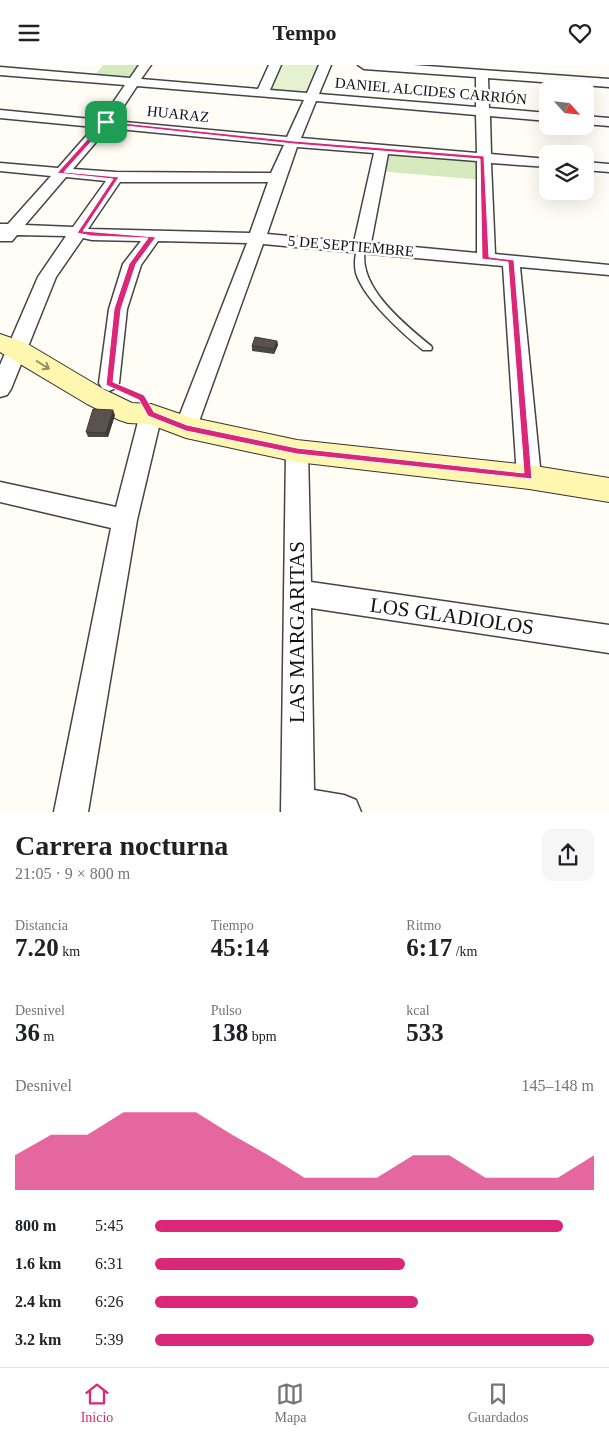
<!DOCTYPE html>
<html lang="es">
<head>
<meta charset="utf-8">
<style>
  body { margin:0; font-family:"Times New Roman",serif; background:#f6f6f6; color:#202124; height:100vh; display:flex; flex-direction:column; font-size:19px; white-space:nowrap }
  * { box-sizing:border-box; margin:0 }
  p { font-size:16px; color:#757577 }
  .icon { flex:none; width:28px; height:28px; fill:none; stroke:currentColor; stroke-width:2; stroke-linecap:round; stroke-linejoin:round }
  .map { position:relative; height:747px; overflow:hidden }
  .sheet { display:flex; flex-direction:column; background:#fff; flex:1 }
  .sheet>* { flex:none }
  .needle { width:32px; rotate:117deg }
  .controls { position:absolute; left:539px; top:15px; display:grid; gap:10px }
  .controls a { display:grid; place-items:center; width:55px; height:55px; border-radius:10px; background:#fff; box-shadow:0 5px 20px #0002; font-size:25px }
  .pin { position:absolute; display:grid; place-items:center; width:42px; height:42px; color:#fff; margin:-21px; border-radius:10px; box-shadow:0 2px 8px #0006 }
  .round { display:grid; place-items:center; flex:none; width:52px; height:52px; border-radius:10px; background:#f6f6f6 }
  .overview { display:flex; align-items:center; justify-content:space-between; height:85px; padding:0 15px }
  h1 { font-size:28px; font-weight:800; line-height:38px }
  .stats { display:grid; grid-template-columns:repeat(3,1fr); gap:8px; height:85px; padding:5px 15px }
  .stats div { display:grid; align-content:center }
  .stats b { font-size:25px; font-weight:800 }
  .stats small { font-size:14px; font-weight:400 }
  .stats p { font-size:14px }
  .chart { height:140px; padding:10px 15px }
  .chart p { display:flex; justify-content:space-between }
  .chart svg { width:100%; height:90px; margin-top:5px; fill:#db2777; opacity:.7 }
  ul { padding:0 15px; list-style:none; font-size:16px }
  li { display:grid; grid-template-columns:80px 60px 1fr; align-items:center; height:38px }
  li i { height:12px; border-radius:6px; background:#db2777 }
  header { display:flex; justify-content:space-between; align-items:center; height:65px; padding:0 15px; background:#fff; font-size:22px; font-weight:800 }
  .menu { display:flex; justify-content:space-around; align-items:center; height:70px; border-top:1px solid #e0e0e0; background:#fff; font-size:14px; color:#757577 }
  .menu a { display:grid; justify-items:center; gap:2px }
  .menu .current { color:#db2777 }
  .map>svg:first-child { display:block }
  .green { fill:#d5ebbd }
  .pitch { fill:#e6f2cf }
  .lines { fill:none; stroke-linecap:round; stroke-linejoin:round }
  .lane-casing { stroke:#444; stroke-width:3 }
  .street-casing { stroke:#444; stroke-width:3 }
  .secondary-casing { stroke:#333; stroke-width:2 }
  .lane { fill:#fff; fill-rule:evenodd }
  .street { fill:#fff; fill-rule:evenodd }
  .secondary { fill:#fff6b0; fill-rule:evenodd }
  .wall { fill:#4d4742 }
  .shaded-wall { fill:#3f3936 }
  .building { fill:#5a524d; stroke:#3f3936 }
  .oneway { stroke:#948f68 }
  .route { fill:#db2777; stroke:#fff; fill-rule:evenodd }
  .labels { text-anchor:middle; stroke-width:5; stroke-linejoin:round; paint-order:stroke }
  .far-street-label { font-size:15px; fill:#111; stroke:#fff }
  .near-street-label { font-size:21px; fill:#111; stroke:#fff }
</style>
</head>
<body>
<header><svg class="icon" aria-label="menu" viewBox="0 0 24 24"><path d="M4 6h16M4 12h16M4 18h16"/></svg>Tempo<svg class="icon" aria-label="heart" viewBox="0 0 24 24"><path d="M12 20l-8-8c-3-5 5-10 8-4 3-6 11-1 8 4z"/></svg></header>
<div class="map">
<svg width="609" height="747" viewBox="0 0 609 747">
  <rect width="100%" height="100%" fill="#fffdf5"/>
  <!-- green -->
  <path class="green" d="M103 0H144L135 12 95 10Z
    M382 84 482 92 483 115 377 106Z"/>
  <!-- pitch -->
  <path class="pitch" d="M278 0H319L309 30 266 27Z"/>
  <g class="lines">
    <defs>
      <path id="lane" d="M362 178 366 181C354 219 404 259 431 281L432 283 431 285H423C403 269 364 234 356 208 354 199 355 190 358 181Z"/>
      <path id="street" d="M139 0H151L141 14 258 24 269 0H281L270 25 307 28 319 0H331L319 29 476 42V12L364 4 358 0H413L609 14V22L488 13 489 43 548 48V56L490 51 491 89 548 94V102L491 98 495 189 609 200V210L520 202 541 412 537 419 529 422 521 419 517 412 503 201 263 179 197 362 194 368 186 371 178 368 175 362 247 178 158 176 141 200 127 244 119 318 116 323 109 326 102 323 99 318 109 244 123 199 141 176 92 175 83 173 56 212 11 324 7 330 0 332V300L38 212 66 171 17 170 12 176H0V159H8L51 111 0 106V98L58 103 94 62 0 53V45L101 55 125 20 0 10V2L130 13ZM137 21 304 35 287 72 114 56ZM316 36 476 50 477 88 301 73ZM108 63 284 80 271 108 116 107 73 104ZM297 82 374 88 354 177 267 169ZM388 89 477 96V188L371 178ZM66 112 106 116 73 162 25 160ZM120 117H268L250 168 88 164Z
        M585 51 609 53V61L585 59Z
        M585 97 609 99V107L585 105Z
        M151 341 159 343 162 349 137 455 88 747H54L111 463 0 437V417L116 442 140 349 143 343Z
        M297 377 305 380 308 386 311 517 609 560V588L311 543 314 725 344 730 356 735 361 747H281L286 386 289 380Z"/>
      <path id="secondary" d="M0 269 26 278 105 325 132 338 151 339 189 352 297 375 529 400 609 413V437L529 424 297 397 186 373 149 359 128 358 119 355 87 339 0 287Z"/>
    </defs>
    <!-- lane casing -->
    <use href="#lane" class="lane-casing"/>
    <!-- street casing -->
    <use href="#street" class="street-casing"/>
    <!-- secondary casing -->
    <use href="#secondary" class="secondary-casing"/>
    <!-- lane -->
    <use href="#lane" class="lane"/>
    <!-- street -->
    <use href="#street" class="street"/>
    <!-- secondary -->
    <use href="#secondary" class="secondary"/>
  </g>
  <!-- wall -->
  <path class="wall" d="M277 276 278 280 274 289 252 286V281Z
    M115 350 108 372H88L86 367Z"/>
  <!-- shaded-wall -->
  <path class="shaded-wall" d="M277 276 278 280 274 289V284Z
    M113 345 115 350 108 372 106 368Z"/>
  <!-- building -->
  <path class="building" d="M255 272 277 276 274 284 252 281Z
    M93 344 113 345 106 368 86 367Z"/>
  <!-- one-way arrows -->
  <defs><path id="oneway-shaft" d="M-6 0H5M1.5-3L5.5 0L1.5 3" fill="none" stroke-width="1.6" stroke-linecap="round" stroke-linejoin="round" transform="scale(1.25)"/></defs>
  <use class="oneway" href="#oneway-shaft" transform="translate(43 300) rotate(32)"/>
  <!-- route -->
  <path class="route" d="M104 56 294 76 484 91 489 192 514 195 532 414 297 389 186 366 148 351 139 335 106 320 114 244 129 199 148 173 92 171 77 168 113 114 57 108ZM107 59 294 79 480 94 482 194 508 197 524 408 297 383 187 360 154 347 144 330 113 317 121 244 136 199 156 172 83 166 119 112 64 107Z"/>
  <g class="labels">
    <!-- far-street labels -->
    <g class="far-street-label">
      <text transform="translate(431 26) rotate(5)" y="5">DANIEL ALCIDES CARRIÓN</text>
      <text transform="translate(178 49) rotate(6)" y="5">HUARAZ</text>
      <text transform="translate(351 181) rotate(5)" y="5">5 DE SEPTIEMBRE</text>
    </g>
    <!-- near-street labels -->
    <g class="near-street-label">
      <text transform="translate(452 551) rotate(8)" y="7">LOS GLADIOLOS</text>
      <text transform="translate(297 567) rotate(-90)" y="7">LAS MARGARITAS</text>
    </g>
  </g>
</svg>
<div class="controls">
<a><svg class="needle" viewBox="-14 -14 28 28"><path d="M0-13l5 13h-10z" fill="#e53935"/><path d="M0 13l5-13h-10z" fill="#757577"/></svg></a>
<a><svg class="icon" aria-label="layers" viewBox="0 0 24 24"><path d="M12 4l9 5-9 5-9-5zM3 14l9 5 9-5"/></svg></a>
</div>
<div class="pin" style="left:106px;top:57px;background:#1e9e55"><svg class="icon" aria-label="arrive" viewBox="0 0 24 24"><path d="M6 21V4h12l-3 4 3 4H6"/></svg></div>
</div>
<section class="sheet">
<div class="overview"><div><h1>Carrera nocturna</h1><p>21:05 · 9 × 800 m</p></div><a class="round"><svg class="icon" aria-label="share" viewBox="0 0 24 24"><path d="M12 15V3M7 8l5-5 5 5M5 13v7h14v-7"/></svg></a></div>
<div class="stats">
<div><p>Distancia</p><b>7.20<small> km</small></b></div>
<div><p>Tiempo</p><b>45:14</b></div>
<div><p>Ritmo</p><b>6:17<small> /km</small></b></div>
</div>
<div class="stats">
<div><p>Desnivel</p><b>36<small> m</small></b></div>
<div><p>Pulso</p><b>138<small> bpm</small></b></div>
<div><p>kcal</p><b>533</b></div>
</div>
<div class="chart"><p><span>Desnivel</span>145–148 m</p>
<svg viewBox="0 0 160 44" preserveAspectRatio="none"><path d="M0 44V27L10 17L20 17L30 6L40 6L50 6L60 17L70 27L80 38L90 38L100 38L110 27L120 27L130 38L140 38L150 38L160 27V44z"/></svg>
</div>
<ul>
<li><b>800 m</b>5:45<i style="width:93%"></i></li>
<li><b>1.6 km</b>6:31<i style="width:57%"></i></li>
<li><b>2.4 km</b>6:26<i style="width:60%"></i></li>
<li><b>3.2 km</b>5:39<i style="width:100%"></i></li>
</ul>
</section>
<nav class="menu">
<a class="current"><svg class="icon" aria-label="home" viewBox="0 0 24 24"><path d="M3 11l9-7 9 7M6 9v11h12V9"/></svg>Inicio</a>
<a><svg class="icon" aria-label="map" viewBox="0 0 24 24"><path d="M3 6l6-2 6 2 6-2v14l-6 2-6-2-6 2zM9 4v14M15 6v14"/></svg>Mapa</a>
<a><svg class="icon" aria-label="saved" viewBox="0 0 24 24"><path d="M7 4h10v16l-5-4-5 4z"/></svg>Guardados</a>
</nav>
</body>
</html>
